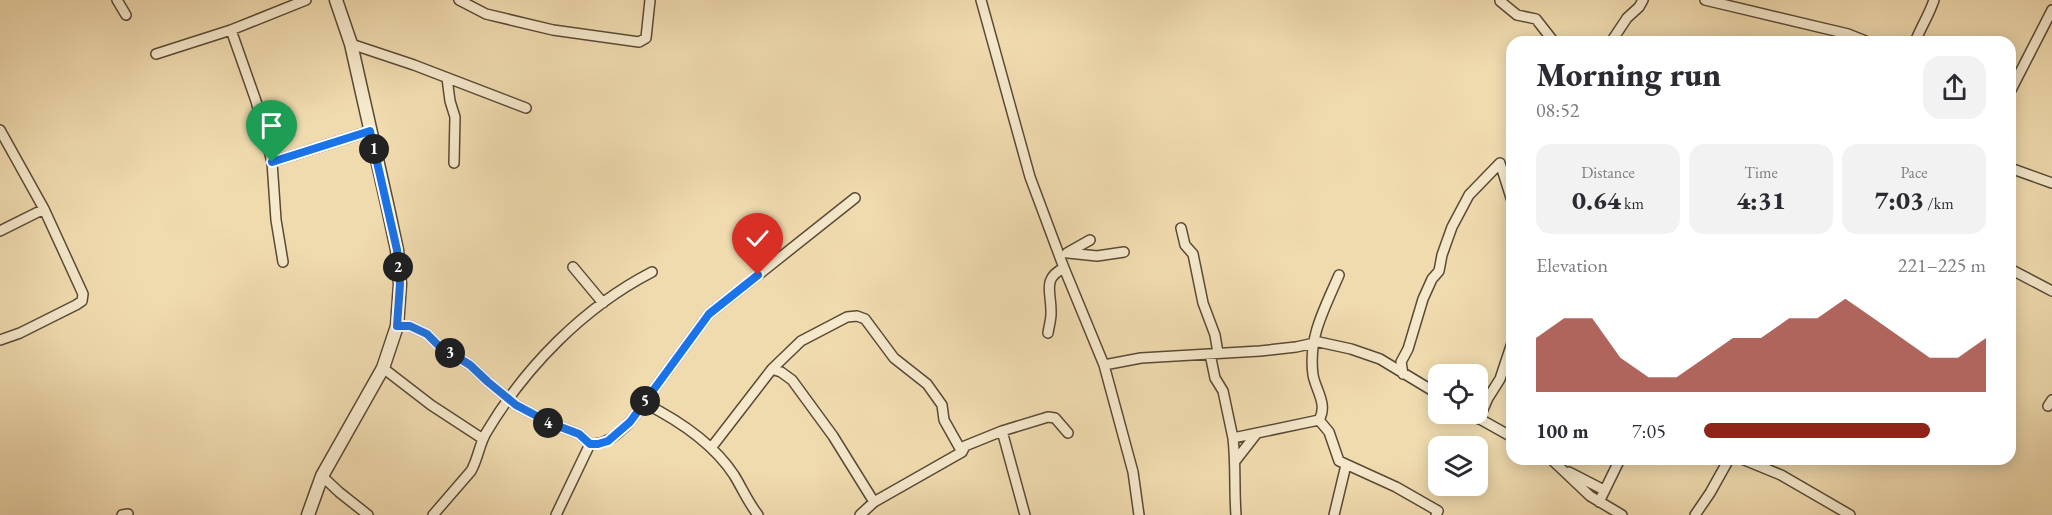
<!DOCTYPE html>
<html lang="en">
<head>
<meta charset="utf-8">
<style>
  body { margin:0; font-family:"EB Garamond",serif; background:#f2f2f3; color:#2b2b33; height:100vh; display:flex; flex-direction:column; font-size:22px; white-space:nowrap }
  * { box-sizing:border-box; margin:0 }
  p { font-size:20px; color:#7c7c81 }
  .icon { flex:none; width:33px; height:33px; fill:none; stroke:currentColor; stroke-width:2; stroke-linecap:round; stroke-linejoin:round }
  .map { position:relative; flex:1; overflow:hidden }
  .panel { position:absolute; left:1506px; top:36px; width:510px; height:429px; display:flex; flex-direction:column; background:#fff; border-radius:18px; box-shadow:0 3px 15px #0003 }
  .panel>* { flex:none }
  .controls { position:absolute; left:1428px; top:364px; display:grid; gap:12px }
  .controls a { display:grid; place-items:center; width:60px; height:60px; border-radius:12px; background:#fff; box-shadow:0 3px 15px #0003; font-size:30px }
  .pin { position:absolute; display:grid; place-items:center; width:51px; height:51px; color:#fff; margin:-62px -26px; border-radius:50% 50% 50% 0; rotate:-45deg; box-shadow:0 0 6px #0007 }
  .pin .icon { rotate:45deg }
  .km { position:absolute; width:30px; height:30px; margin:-15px; border-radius:50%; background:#222; color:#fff; font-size:16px; line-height:30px; text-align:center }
  .round { display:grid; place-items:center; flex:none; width:63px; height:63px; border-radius:18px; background:#f2f2f3 }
  .head { display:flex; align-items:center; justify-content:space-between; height:102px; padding:0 30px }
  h1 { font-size:33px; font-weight:800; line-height:45px }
  .figures { display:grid; grid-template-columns:repeat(3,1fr); gap:9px; height:102px; padding:6px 30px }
  .figures div { display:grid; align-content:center; border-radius:15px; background:#f2f2f3; text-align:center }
  .figures b { font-size:26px; font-weight:800 }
  .figures small { font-size:16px; font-weight:400 }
  .figures p { font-size:16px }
  .chart { height:168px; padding:12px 30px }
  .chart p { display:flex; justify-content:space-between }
  .chart svg { width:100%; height:108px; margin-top:6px; fill:#8f2418; opacity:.7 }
  ul { padding:0 30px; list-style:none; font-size:20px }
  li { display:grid; grid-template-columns:96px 72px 1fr; align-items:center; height:45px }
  li i { height:15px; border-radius:8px; background:#8f2418 }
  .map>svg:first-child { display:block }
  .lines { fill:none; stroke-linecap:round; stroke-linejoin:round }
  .minor-casing { stroke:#594a36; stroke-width:12 }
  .tertiary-casing { stroke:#594a36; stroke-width:15 }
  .minor { stroke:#f5e8cb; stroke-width:9 }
  .tertiary { stroke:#f5e8cb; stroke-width:12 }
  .route-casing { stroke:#fff; stroke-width:12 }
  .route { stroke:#1a73e8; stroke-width:8 }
</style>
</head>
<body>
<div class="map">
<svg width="2052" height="515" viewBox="0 0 2052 515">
  <rect width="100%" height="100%" fill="#f0dbaf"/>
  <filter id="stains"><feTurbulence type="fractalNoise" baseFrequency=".00333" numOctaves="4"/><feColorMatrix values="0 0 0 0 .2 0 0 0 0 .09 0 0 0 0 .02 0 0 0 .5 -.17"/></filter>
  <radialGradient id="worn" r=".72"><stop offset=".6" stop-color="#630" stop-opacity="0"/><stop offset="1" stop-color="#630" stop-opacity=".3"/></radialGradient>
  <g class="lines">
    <defs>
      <path id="minor" d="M117 0 126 15
        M459 0 486 14 553 30 639 42 646 38 650 0
        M981 0 1030 177 1064 268 1104 365 1133 472 1139 515
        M1705 0 1848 34 1868 42
        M1500 1 1517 15 1536 19 1554 42
        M1611 42 1627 18 1639 7 1643 0
        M1915 42C1921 27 1929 15 1934 0
        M351 44 414 65 526 108
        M156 54 231 30
        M447 78 450 101 455 117 454 163
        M2010 92 2052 10
        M0 130 44 209 83 294 82 301 76 305 20 333 0 340
        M272 162 370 131
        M2010 168 2052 183
        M1181 228 1185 245 1193 254 1203 303 1215 335 1218 353
        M0 231 44 209
        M1067 253 1090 240
        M1068 253 1097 256 1124 252
        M283 262 276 220 272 162 256 101 231 30 306 0
        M573 267 603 303
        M2010 269 2052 291
        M397 326H410L427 334 439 346 470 365 488 382 516 405 550 423 579 434 590 444C608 445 618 433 630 422L709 314 855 198
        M1048 333C1049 326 1051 320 1051 314 1052 293 1041 279 1064 268
        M1210 354 1215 378 1223 391 1233 438 1319 420C1328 404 1316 391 1313 375 1308 337 1324 310 1339 275
        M1104 365 1141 358 1260 351 1296 347 1319 342 1351 349 1380 359 1438 394
        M383 368 431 405 483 439
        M772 369 781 372 792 380 833 436 874 502
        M1403 374 1401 362 1408 349 1423 299 1432 279 1439 271 1442 255 1452 227 1469 195 1500 163 1512 201
        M644 403C678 420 713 443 734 475 742 488 748 502 758 515
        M2048 406 2052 400
        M1471 414 1512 437
        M1479 419 1488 398 1500 379 1512 343
        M1319 420 1329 432 1339 461 1396 487 1438 511 1436 515
        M1002 431 1025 515
        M1233 438C1236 464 1234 489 1236 515
        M711 448 772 369 801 341 847 317 857 316 865 319 894 358 927 384 942 405 944 420 962 452
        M1551 459 1590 496 1622 515
        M1742 459 1781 475 1850 515
        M1236 460 1257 433
        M1569 472 1604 490
        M322 476 339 492 368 515
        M1599 502 1620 459
        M122 515 128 514
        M433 515 471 471C478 459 479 445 486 433 525 367 584 307 652 272
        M556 515 590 444
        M860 515 874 502 962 452 965 446 1002 431 1048 417 1055 418 1068 433
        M1334 515 1346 465
        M1695 515 1710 493 1729 459"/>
      <path id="tertiary" d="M308 515 322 476 383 368 397 326 400 284 397 250 388 208 351 44 336 0"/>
    </defs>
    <!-- minor casing -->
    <use href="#minor" class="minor-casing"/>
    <!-- tertiary casing -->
    <use href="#tertiary" class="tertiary-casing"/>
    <!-- minor -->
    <use href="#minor" class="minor"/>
    <!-- tertiary -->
    <use href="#tertiary" class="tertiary"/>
  </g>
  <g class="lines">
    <defs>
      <path id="route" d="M272 162 370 131 397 250 400 284 397 326H410L427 334 439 346 470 365 488 382 516 405 550 423 579 434 590 444H598L608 441 630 422 709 314 758 275"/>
    </defs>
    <!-- route casing -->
    <use href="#route" class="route-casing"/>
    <!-- route -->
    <use href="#route" class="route"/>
  </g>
  <rect width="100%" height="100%" filter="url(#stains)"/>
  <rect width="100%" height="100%" fill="url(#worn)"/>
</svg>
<div class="controls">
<a><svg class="icon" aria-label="locate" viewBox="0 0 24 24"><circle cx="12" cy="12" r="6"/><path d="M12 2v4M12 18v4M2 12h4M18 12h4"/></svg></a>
<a><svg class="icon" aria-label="layers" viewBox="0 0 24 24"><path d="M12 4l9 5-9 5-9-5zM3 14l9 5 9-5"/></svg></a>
</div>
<div class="pin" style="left:272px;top:162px;background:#1e9e55"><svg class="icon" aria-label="arrive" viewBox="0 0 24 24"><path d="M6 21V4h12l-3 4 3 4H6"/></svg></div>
<div class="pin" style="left:758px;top:275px;background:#d93025"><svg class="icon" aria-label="check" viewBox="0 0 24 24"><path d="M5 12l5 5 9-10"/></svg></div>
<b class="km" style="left:374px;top:149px">1</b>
<b class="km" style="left:398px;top:267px">2</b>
<b class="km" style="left:450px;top:353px">3</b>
<b class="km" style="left:548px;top:423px">4</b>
<b class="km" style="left:645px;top:401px">5</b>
<section class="panel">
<div class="head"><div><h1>Morning run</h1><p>08:52</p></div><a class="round"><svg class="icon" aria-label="share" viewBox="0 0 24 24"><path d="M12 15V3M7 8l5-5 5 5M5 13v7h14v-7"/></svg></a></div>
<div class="figures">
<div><p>Distance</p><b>0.64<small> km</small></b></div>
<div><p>Time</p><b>4:31</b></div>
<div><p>Pace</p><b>7:03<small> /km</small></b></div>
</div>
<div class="chart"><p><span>Elevation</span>221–225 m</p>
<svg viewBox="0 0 160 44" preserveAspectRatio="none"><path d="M0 44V22L10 14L20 14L30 30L40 38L50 38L60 30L70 22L80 22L90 14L100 14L110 6L120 14L130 22L140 30L150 30L160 22V44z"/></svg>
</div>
<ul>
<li><b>100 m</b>7:05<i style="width:80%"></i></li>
</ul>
</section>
</div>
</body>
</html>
